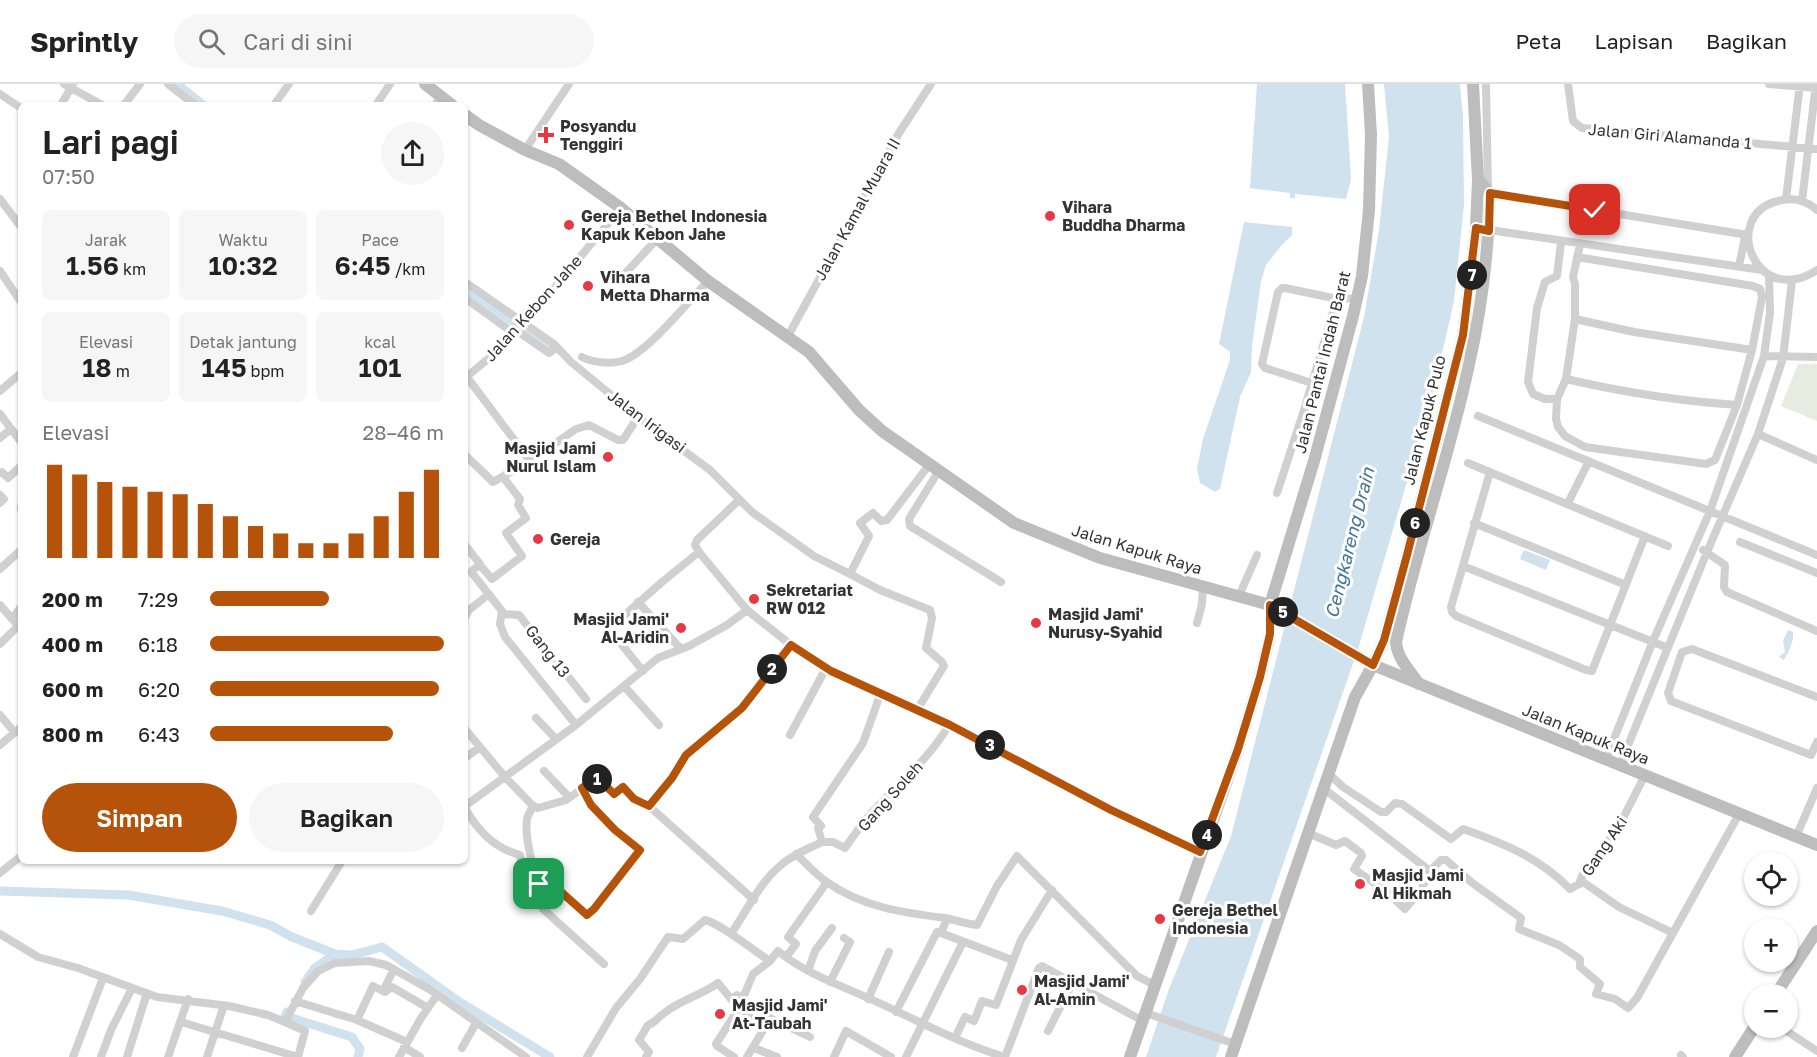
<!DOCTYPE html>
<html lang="id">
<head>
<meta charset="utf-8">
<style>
  body { margin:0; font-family:"Golos Text",sans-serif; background:#f6f6f6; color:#222; height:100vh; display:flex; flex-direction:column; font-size:22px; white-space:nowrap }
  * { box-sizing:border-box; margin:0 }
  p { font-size:20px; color:#767676 }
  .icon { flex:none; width:33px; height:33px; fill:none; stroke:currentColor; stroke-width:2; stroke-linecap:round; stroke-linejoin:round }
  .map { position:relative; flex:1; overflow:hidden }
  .sheet { position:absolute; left:18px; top:18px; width:450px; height:762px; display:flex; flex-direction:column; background:#fff; border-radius:9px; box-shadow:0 2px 4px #0004 }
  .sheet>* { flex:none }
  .fabs { position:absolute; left:1744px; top:768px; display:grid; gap:12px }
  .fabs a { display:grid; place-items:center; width:54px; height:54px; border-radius:50%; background:#fff; box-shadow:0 2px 4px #0004; font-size:30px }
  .pin { position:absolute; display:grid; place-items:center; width:51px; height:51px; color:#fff; margin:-26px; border-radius:12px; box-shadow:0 3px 9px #0006 }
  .km { position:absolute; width:30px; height:30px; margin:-15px; border-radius:50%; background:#222; color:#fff; font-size:16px; line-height:30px; text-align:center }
  .round { display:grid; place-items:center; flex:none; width:63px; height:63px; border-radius:32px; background:#f6f6f6 }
  .head { display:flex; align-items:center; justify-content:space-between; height:102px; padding:0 24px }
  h1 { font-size:33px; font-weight:600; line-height:45px }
  .figures { display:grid; grid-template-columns:repeat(3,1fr); gap:9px; height:102px; padding:6px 24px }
  .figures div { display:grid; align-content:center; border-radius:9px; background:#f6f6f6; text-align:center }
  .figures b { font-size:26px; font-weight:600 }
  .figures small { font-size:16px; font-weight:400 }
  .figures p { font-size:16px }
  .chart { height:168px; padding:12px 24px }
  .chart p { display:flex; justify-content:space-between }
  .chart svg { width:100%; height:108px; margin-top:6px; stroke:#b45309; stroke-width:6 }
  .cta { display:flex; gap:12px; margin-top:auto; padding:12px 24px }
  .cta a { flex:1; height:69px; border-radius:36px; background:#b45309; color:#fff; font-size:24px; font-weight:600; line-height:69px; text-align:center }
  .cta a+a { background:#f6f6f6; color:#222 }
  ul { padding:0 24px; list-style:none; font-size:20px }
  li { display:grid; grid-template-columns:96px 72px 1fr; align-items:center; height:45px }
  li i { height:15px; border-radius:8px; background:#b45309 }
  header { display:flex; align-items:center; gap:36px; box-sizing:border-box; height:84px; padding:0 30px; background:#fff; border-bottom:2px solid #e0e0e0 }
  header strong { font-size:28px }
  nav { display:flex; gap:33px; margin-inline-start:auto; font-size:21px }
  .search { width:420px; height:54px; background:#f6f6f6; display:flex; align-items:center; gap:15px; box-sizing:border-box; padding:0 21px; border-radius:33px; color:#767676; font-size:22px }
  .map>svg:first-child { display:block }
  .green { fill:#e6ecdf }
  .water { fill:#cfe2ee }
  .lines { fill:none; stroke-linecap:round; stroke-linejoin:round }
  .canal { stroke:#cfe2ee; stroke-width:9 }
  .street { stroke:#d0d0d0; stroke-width:8 }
  .secondary { stroke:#bdbdbd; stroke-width:12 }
  .route-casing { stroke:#fff; stroke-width:12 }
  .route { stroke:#b45309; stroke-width:8 }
  .poi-dot { fill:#e63946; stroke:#fff; stroke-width:2 }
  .labels { text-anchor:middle; stroke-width:6; stroke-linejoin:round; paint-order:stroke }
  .poi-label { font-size:16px; font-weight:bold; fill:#333; stroke:#fff; text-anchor:start }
  .street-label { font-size:16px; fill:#333; stroke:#fff }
  .water-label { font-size:18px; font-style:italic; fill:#3f7597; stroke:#fff }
</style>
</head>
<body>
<header>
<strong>Sprintly</strong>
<div class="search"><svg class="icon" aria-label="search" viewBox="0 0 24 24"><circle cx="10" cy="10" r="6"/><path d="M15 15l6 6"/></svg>Cari di sini</div>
<nav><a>Peta</a><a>Lapisan</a><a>Bagikan</a></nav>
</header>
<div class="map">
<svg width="1817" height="973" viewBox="0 0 1817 973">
  <rect width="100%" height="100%" fill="#fff"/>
  <!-- green -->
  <path class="green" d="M1798 280H1817V337L1781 322Z"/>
  <!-- water -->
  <path class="water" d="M1257 0H1345L1351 95 1346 115 1295 110V114H1290V109L1250 104Z
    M1384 0H1460L1463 33 1464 121 1454 217 1433 309 1358 565 1216 973H1146L1169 905 1231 752 1364 233 1379 146 1389 53Z
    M1244 138 1292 143V151L1281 162 1266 181 1261 197 1252 262 1251 288 1240 313 1220 405 1215 408 1200 399 1197 385 1203 355 1230 276V268L1219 260Z
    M1524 466 1550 476 1546 486 1520 475Z
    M1788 546 1793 548C1794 558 1789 567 1784 576L1779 573 1785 568 1783 557Z"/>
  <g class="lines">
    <!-- canal -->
    <path class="canal" d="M177 0 203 21
      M465 204 551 264
      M0 807 128 811 222 827 270 841 292 853 335 870 352 871 382 863 458 917 550 973
      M305 898 314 885 335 870
      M287 928 285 932 352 953 360 965 358 973"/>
    <!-- street -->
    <path class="street" d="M64 0 102 21
      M168 0 195 21
      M1486 0 1488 106
      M1568 0 1573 37 1582 44 1817 65
      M1769 0 1817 4
      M0 10 21 24
      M61 21 73 0
      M124 21 140 0
      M274 21 289 0
      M376 21 390 0
      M435 21 441 13
      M525 66 569 0
      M1490 109 1748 151
      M0 115 21 143
      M1786 115 1800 0
      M1802 117 1816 0
      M1817 126C1806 116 1792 113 1778 117 1720 131 1755 226 1817 186
      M1476 144 1762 186
      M1577 173 1753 202 1760 205 1762 213 1752 266 1737 321 1715 376 1706 380 1585 363 1565 352 1558 343 1556 335 1557 315 1566 295 1575 235V200L1573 193 1580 161
      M1739 182 1745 153
      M0 187 21 218
      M621 194 658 154
      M465 198 554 260 571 278 638 333 710 386 752 428 814 472 850 490 869 452 860 439 873 429 881 437 887 436 929 381
      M465 214 512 248
      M1575 235 1634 248 1752 266
      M514 245 549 269 553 266 554 260
      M788 252 899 49 931 0
      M1764 272 1817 273
      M582 273C594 279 615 281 627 275 651 264 689 217 708 197
      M467 293 530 377
      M465 294 494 270 520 237 551 208 621 124
      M1566 295C1622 308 1679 317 1737 321
      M1312 299 1265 284 1262 280 1278 208 1282 204H1285L1338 215
      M0 307 21 289
      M1557 315H1545L1533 310 1528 298 1537 224 1545 198 1557 192 1561 158
      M0 330 21 358
      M1478 332 1817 471
      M1758 350 1817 376
      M0 354 11 345
      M465 371 493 398 530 377 576 345 589 341 618 356H623L638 333
      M1468 379 1668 462
      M938 388 909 435 910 442 1001 498
      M1490 388 1451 523 1452 528 1456 532 1586 586 1592 587 1594 582 1645 452
      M0 389 2 388 8 394 21 382
      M1277 409 1305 323 1336 218 1341 214 1357 215
      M0 411 4 415 0 419
      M739 416 697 456 695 461 699 468 747 526 791 561 831 587 949 641 1111 726 1200 768
      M1568 419 1589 377
      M21 422V425
      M1474 439 1626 501
      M1740 458 1817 489
      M465 461 480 480 472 487V489L502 527 500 540 505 553 576 641
      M1703 466 1725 481 1724 503 1727 508 1817 547
      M480 481 492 495 522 472 506 449 526 434 518 421 520 415 503 393
      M1463 482 1668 564
      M0 485 21 466
      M850 490 880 506 930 526 932 534 926 564 942 578 944 582 917 626
      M1239 512 1257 471
      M638 518 681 565
      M0 521 21 545
      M503 530 519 531 586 615
      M465 533 469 526 489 510
      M12 535 21 523
      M1197 539 1202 520 1203 502
      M0 560 18 542
      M643 587 609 545 662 498 699 468
      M624 602 659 641
      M1817 613 1692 565 1682 568 1668 609 1671 617 1811 671 1817 658
      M0 631 15 649
      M536 634 556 655
      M465 645 505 693 533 722 538 724 566 716 598 694 614 710 623 703 634 715 649 722 754 816
      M790 651 826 584
      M0 661 21 643
      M465 674 480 663
      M1606 675 1653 557 1710 427 1764 272 1770 229 1769 192
      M1620 681 1707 468 1758 350 1783 274 1792 197
      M544 687 569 713
      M1328 689 1343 703 1381 728H1386L1395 719 1402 720 1451 755 1463 745C1503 759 1540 774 1570 805L1579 800
      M1323 704 1430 787 1441 776H1446L1471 798 1521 834 1519 845 1559 861 1580 875V883L1600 900 1596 910 1615 915 1628 924 1637 914 1739 730
      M465 722 576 641 658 574 689 562 727 541 747 526
      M534 722C531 726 528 730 527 735 524 755 535 792 543 810L548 811 560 807 587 831 604 814 640 766 615 746 591 721 582 704
      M649 722 686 671 742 624 791 561
      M465 724C478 747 494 764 520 771L525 796 543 825 604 880
      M1308 749 1336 761 1345 757 1361 769 1362 772 1354 785 1387 808 1405 825 1421 806 1430 787
      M1796 753 1817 704
      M822 758H833L845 764C852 754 859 744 867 734 894 703 928 677 949 641
      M796 770C806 779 816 791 827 798 861 823 905 829 945 834 956 836 966 840 977 841L997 802 1017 772 1137 892 1156 902
      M0 789 21 772
      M1579 800 1582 792 1617 746 1645 691
      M1579 800 1583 798 1619 823 1673 849
      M311 827 342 777
      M947 835 941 849 1012 876
      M0 850 38 873 78 884 157 913 229 922 268 931 285 938 303 904 318 887 335 879 369 877 386 881 429 905 526 973
      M731 850C746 828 760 798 781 781 793 770 808 765 822 758L818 744 821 742 813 733 863 659 880 611
      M786 873 796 860 788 853 827 798
      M808 887 815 867 832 844
      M830 898 850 858 844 854
      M383 907 394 885
      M868 915 889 868
      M742 916 770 934 810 953
      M295 917 357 936 407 958
      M739 924 764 940 765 943 747 973
      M896 928 937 848 941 849
      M1146 929 1235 960
      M357 936 373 902 385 908 392 903 428 924
      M181 938 298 973
      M285 938 305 947 298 973
      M1782 944 1817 967
      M1048 947 1073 898
      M955 954 965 933 974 937 982 917 996 921 1021 856 1052 806
      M404 963 420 973
      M462 964 476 939
      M754 964 777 973
      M1681 971 1683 973
      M73 973 103 894
      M101 973 111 946 132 904
      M127 973 147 909
      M168 973 188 915
      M207 973 224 921
      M399 973 421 934 437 911
      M587 973 616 924 640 895 668 853 683 855 705 836C720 839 754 867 770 877L778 867C807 891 843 902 877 918 919 937 961 960 1005 973
      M646 973 649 968 639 956 648 941C655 939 657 934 663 930 680 916 700 912 718 899L731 915 737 911 743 914 753 890 770 877
      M734 973 717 962 716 960 739 924 743 914
      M834 973 846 947 891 973
      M906 973 963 858
      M1005 973 1039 884 1042 882 1143 937"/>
    <!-- secondary -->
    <path class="secondary" d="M425 0 452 21
      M465 31 479 41 525 66 559 80 621 124 708 197 809 268 859 326 882 347 1014 439 1100 474 1270 521 1373 581 1817 761
      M1419 600C1410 587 1397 574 1396 558 1416 466 1448 377 1468 285 1481 229 1488 172 1490 114V109L1478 96
      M1776 910 1817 847
      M1130 973 1238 665 1260 593 1270 550V521L1314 377 1353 232 1362 192 1369 126 1371 51 1368 0
      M1231 973 1355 613 1373 581 1384 556 1407 471 1463 251 1476 144 1478 96 1473 0
      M1735 973 1755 942"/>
  </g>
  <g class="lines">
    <defs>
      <path id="route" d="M539 800 545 811 560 807 587 831 594 825 640 766 615 746 591 721 582 704 598 694 614 710 623 703 634 715 649 722 672 694 686 671 742 624 791 561 831 587 950 641 1111 726 1200 768 1238 665 1260 593 1270 550V521L1373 581 1384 556 1407 471 1463 251 1476 144 1489 147 1490 109 1595 126"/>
    </defs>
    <!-- route casing -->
    <use href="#route" class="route-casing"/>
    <!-- route -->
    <use href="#route" class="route"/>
  </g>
  <!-- markers -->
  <g class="poi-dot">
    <path d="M543 42h6v6h6v6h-6v6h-6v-6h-6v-6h6z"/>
    <circle cx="1050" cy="132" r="6"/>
    <circle cx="569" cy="141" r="6"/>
    <circle cx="588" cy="202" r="6"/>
    <circle cx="608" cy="373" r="6"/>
    <circle cx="538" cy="455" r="6"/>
    <circle cx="754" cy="515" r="6"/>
    <circle cx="1036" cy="539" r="6"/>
    <circle cx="681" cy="544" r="6"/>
    <circle cx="1360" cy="800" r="6"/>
    <circle cx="1160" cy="835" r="6"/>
    <circle cx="1022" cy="906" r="6"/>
    <circle cx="720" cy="930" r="6"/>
  </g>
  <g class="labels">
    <!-- poi labels -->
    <g class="poi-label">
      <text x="560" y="48">Posyandu<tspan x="560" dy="18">Tenggiri</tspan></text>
      <text x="1062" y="129">Vihara<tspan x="1062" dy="18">Buddha Dharma</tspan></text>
      <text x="581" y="138">Gereja Bethel Indonesia<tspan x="581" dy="18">Kapuk Kebon Jahe</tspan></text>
      <text x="600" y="199">Vihara<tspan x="600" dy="18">Metta Dharma</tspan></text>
      <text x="596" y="370" text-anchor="end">Masjid Jami<tspan x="596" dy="18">Nurul Islam</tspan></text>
      <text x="550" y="461">Gereja</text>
      <text x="766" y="512">Sekretariat<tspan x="766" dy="18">RW 012</tspan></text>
      <text x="1048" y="536">Masjid Jami'<tspan x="1048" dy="18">Nurusy-Syahid</tspan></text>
      <text x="669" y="541" text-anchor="end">Masjid Jami'<tspan x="669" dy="18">Al-Aridin</tspan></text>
      <text x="1372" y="797">Masjid Jami<tspan x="1372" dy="18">Al Hikmah</tspan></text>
      <text x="1172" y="832">Gereja Bethel<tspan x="1172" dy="18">Indonesia</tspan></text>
      <text x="1034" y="903">Masjid Jami'<tspan x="1034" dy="18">Al-Amin</tspan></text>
      <text x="732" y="927">Masjid Jami'<tspan x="732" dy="18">At-Taubah</tspan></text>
    </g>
    <!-- street labels -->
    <g class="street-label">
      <text transform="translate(1670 52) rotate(5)" y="6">Jalan Giri Alamanda 1</text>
      <text transform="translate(857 125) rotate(-61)" y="6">Jalan Kamal Muara II</text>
      <text transform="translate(533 224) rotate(-48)" y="6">Jalan Kebon Jahe</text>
      <text transform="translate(1322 278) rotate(-76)" y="6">Jalan Pantai Indah Barat</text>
      <text transform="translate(1424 336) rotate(-76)" y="6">Jalan Kapuk Pulo</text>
      <text transform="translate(647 337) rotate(37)" y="6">Jalan Irigasi</text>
      <text transform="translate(1137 465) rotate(17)" y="6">Jalan Kapuk Raya</text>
      <text transform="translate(548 567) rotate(52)" y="6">Gang 13</text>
      <text transform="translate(1586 650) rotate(22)" y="6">Jalan Kapuk Raya</text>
      <text transform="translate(890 712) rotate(-48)" y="6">Gang Soleh</text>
      <text transform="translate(1604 762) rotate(-56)" y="6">Gang Aki</text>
    </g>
    <!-- water labels -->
    <g class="water-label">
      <text transform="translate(1350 459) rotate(-76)" y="6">Cengkareng Drain</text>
    </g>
  </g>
</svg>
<div class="fabs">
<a><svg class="icon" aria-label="locate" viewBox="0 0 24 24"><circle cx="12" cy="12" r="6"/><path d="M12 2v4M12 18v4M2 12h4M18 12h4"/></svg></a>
<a>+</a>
<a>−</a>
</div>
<div class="pin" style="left:539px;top:800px;background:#1e9e55"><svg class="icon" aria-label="arrive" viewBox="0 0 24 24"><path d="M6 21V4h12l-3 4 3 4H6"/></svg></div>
<div class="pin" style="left:1595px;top:126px;background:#d93025"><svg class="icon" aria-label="check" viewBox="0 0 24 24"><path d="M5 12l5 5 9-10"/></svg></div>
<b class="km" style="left:597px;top:695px">1</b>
<b class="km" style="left:772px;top:585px">2</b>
<b class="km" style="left:990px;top:661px">3</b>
<b class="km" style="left:1207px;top:751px">4</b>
<b class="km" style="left:1283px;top:528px">5</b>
<b class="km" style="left:1415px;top:439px">6</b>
<b class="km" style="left:1472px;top:191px">7</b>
<section class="sheet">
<div class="head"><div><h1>Lari pagi</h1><p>07:50</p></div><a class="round"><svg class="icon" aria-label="share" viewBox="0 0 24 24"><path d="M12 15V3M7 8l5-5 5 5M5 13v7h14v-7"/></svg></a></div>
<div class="figures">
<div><p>Jarak</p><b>1.56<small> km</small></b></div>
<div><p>Waktu</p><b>10:32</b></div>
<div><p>Pace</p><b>6:45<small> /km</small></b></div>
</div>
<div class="figures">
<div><p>Elevasi</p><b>18<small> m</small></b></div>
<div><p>Detak jantung</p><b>145<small> bpm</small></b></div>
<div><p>kcal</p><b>101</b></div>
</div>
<div class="chart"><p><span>Elevasi</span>28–46 m</p>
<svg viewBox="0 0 160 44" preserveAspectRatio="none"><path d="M5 44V6M15 44V10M25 44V13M35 44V15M45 44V17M55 44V18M65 44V22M75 44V27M85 44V31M95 44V34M105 44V38M115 44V38M125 44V34M135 44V27M145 44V17M155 44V8"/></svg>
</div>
<ul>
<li><b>200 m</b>7:29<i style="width:51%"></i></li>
<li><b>400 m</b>6:18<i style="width:100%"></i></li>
<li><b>600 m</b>6:20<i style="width:98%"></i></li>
<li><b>800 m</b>6:43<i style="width:78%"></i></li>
</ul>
<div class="cta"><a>Simpan</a><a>Bagikan</a></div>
</section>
</div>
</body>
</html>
